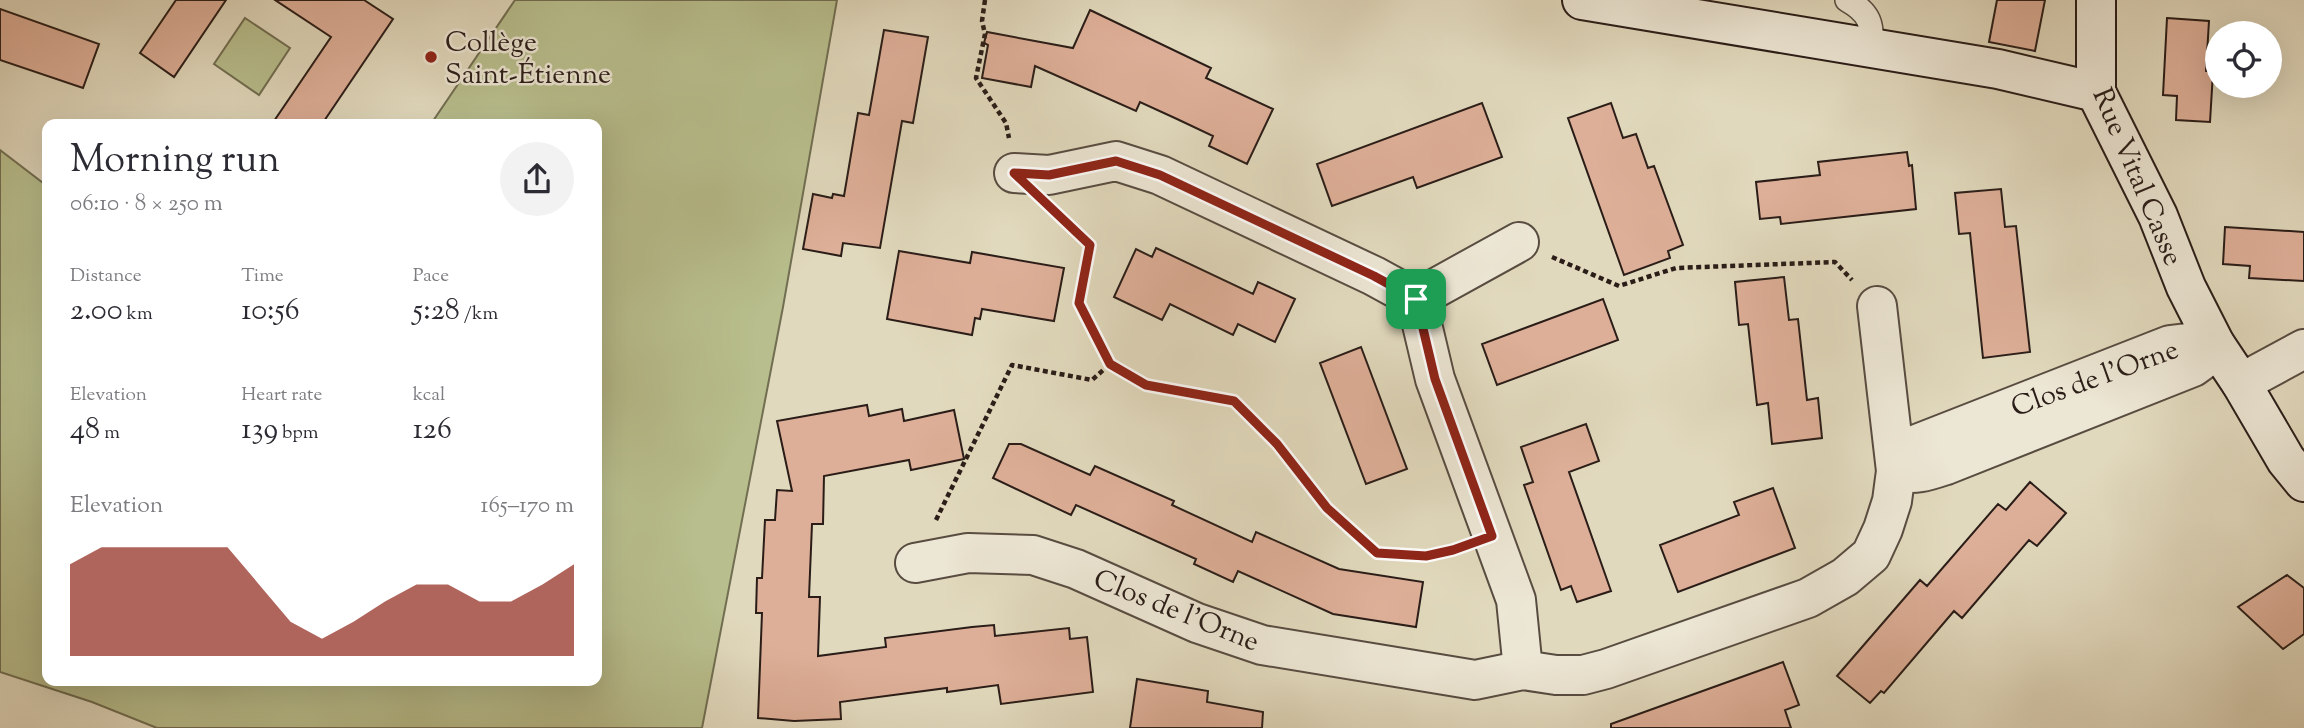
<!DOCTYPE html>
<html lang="en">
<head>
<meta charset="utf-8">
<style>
  body { margin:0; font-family:"Sorts Mill Goudy",serif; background:#f2f2f3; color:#2b2b33; height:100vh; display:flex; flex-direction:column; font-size:26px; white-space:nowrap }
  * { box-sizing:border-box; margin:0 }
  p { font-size:23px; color:#7c7c81 }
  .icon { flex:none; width:38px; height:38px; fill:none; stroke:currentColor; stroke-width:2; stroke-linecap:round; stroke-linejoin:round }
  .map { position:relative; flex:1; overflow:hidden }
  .panel { position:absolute; left:42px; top:119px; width:560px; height:567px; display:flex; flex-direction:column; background:#fff; border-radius:14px; box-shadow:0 7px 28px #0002 }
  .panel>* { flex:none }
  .buttons { position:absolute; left:2205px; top:21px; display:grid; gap:14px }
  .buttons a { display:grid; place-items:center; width:77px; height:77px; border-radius:50%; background:#fff; box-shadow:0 7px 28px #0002; font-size:35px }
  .pin { position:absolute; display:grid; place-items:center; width:60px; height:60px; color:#fff; margin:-30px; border-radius:14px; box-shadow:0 4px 10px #0006 }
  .round { display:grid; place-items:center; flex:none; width:74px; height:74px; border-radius:37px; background:#f2f2f3 }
  .head { display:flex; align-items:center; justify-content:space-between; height:119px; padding:0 28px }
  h1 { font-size:38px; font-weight:600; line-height:52px }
  .stats { display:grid; grid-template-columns:repeat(3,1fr); gap:10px; height:119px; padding:7px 28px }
  .stats div { display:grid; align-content:center }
  .stats b { font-size:30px; font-weight:600 }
  .stats small { font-size:19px; font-weight:400 }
  .stats p { font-size:19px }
  .chart { height:196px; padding:14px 28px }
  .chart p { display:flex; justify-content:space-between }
  .chart svg { width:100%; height:126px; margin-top:7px; fill:#8f2418; opacity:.7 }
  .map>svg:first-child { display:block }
  .green { fill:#b8be8d; stroke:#716e52; stroke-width:2 }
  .building { fill:#deaf98; stroke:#2a1d18; stroke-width:2 }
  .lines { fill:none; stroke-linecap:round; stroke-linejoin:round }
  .lane-casing { stroke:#584c41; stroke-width:26 }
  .street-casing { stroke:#584c41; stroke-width:42 }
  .secondary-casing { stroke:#2a1d18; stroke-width:42 }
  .path { stroke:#2a1d18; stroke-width:4.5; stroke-dasharray:5 3.5; stroke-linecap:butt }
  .lane { stroke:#ece6d4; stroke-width:23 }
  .street { stroke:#ece6d4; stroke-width:38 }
  .secondary { stroke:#ece6d4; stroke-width:38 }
  .route-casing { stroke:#fff; stroke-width:14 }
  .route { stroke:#8f2418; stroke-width:9 }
  .poi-dot { fill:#8f2418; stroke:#ece6d4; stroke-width:2.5 }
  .labels { text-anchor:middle; stroke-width:5; stroke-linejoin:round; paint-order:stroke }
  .poi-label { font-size:28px; fill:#2a1d18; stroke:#ece6d4; text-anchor:start }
  .street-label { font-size:28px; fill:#2a1d18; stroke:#ece6d4 }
</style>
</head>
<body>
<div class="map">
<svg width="2304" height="728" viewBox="0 0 2304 728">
  <rect width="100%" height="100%" fill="#e1d9bd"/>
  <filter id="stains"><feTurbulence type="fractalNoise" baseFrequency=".00286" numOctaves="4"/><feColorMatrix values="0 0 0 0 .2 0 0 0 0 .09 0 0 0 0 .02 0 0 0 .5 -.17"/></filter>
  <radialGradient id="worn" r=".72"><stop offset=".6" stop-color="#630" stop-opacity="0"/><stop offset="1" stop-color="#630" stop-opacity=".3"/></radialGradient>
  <!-- green -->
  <path class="green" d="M515 0H837L783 307 702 728H157L92 702 0 672V150L47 186V681H597V124H431Z
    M245 18 290 48 259 95 214 64Z"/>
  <!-- building -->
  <path class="building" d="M176 0H226L174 77 140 53Z
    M275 0H364L393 19 322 124H272L331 37Z
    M1997 0H2045L2035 51 1989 42Z
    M0 9 99 44 83 88 0 60Z
    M1090 10 1211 68 1206 78 1273 109 1247 164 1209 146 1213 136 1177 119 1140 102 1136 111 1035 66 1031 87 982 78 988 45 984 43 987 32 1073 48Z
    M2167 18 2209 21 2206 71 2213 72 2210 122 2176 120 2177 96 2163 95Z
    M884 30 928 37 913 123 902 121 880 248 843 243 841 256 803 249 813 194 832 198 833 194 844 196 858 113 869 115Z
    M1482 103 1502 157 1417 188 1413 177 1332 206 1317 164Z
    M1611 103 1623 138 1636 134 1648 168 1654 166 1683 245 1668 251 1670 258 1624 275 1568 118Z
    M1907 152 1909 166 1912 165 1916 209 1781 224 1780 217 1760 219 1756 182 1820 175 1818 162Z
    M2001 189 2005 227 2016 226 2030 352 1983 358 1970 233 1959 234 1955 193Z
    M2225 227 2304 232V281L2249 278 2250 266 2223 264Z
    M1156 248 1253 294 1258 282 1295 299 1275 342 1238 324 1233 335 1170 304 1162 320 1114 297 1136 249 1152 257Z
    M899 251 970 263 972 252 1064 268 1054 321 982 309 980 319 975 318 972 335 887 319Z
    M1784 277 1789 320 1798 319 1807 400 1818 398 1822 438 1772 444 1768 403 1757 405 1748 324 1739 325 1735 282Z
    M1603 299 1618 340 1497 385 1482 344Z
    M1361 347 1407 469 1366 484 1320 363Z
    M867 405 869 416 902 409 904 421 954 410 964 459 911 470 909 460 824 476 823 524H812L809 597H820L818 656 886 647 885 638 972 627 994 625 995 636 1069 628 1070 639 1087 637 1093 692 1001 704 998 685 947 692V688L840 702 841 719 794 721 758 718 762 613H756L757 578H762L765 520H775L777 490 792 491 777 421Z
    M1586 424 1599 461 1569 472 1611 591 1577 602 1571 586 1561 590 1524 485 1533 482 1521 447Z
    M1009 444H1021L1090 475 1095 466 1174 501 1172 505 1252 542 1256 532 1339 569 1423 582 1416 627 1333 614 1238 571 1233 582 1194 564 1196 559 1076 505 1071 515 993 478Z
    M2030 482 2066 513 2037 546 2029 540 1962 618 1954 611 1884 693 1881 691 1870 703 1837 676 1920 580 1927 586 1998 504 2006 510Z
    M1773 488 1795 548 1678 592 1660 545 1739 515 1734 502Z
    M2287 575 2304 588V634L2283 649 2238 607Z
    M1783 662 1799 705 1785 710 1791 728H1611V724Z
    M1137 679 1208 691 1207 702 1263 712 1262 728H1130Z"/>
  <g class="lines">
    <defs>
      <path id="lane" d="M1847 0C1870 13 1873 24 1871 49"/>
      <path id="street" d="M1014 173 1049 175 1116 161 1160 175 1374 276 1416 299 1435 379 1516 600 1523 670
        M1416 299 1519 242
        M2241 383 2304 349
        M1896 471 1909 450 1917 444 2170 345 2195 342 2215 344
        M1896 471C1915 476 1928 471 1946 465L2193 367 2204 359 2215 344
        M915 563 968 553 1033 555 1076 569 1197 623 1262 645 1475 680 1523 670 1556 675H1583L1606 669 1808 598 1845 577 1871 555 1883 529 1892 501 1896 471 1877 306"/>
      <path id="secondary" d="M1582 0 1998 69 2096 92
        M2096 0V92L2158 216 2186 287 2215 344 2241 383 2286 460 2304 482"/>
    </defs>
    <!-- lane casing -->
    <use href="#lane" class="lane-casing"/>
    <!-- street casing -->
    <use href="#street" class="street-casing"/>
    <!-- secondary casing -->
    <use href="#secondary" class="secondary-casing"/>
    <!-- path -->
    <path class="path" d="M985 0 982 21 985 34 976 78 1006 123 1009 138
      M1056 212 1090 245 1078 303 1110 364 1146 385 1234 401 1277 444 1327 508 1377 553 1426 556 1457 549
      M1552 257 1619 286 1676 268 1835 262 1852 280
      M936 520 1012 365 1092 380 1110 364"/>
    <!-- lane -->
    <use href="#lane" class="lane"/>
    <!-- street -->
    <use href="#street" class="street"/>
    <!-- secondary -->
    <use href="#secondary" class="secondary"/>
  </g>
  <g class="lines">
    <defs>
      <path id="route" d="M1116 161 1160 175 1374 276 1416 299 1435 379 1492 536 1453 550 1426 556 1377 553 1327 508 1277 444 1234 401 1146 385 1110 364 1079 303 1090 245 1014 173 1049 175Z"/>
    </defs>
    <!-- route casing -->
    <use href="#route" class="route-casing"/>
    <!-- route -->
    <use href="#route" class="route"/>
  </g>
  <!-- markers -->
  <circle class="poi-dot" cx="431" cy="57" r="7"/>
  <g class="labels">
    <!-- poi labels -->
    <g class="poi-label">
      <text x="445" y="51">Collège<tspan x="445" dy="32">Saint-Étienne</tspan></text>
    </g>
    <!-- street labels -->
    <g class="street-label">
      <text transform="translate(2139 176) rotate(67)" y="10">Rue Vital Casse</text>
      <text transform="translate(2094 377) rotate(-20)" y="10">Clos de l'Orne</text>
      <text transform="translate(1177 609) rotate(22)" y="10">Clos de l'Orne</text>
    </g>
  </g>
  <rect width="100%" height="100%" filter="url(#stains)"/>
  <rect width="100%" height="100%" fill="url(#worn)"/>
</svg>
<div class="buttons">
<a><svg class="icon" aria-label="locate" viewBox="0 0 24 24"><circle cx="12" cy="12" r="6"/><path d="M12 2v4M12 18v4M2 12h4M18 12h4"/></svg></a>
</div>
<div class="pin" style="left:1416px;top:299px;background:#1e9e55"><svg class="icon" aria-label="arrive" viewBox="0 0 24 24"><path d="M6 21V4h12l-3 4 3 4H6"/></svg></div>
<section class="panel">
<div class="head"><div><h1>Morning run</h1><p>06:10 · 8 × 250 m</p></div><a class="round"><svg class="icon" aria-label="share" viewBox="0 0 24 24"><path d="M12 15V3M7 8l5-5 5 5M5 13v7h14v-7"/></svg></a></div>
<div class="stats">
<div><p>Distance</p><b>2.00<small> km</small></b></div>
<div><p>Time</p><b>10:56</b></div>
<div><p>Pace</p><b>5:28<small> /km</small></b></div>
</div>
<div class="stats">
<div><p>Elevation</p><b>48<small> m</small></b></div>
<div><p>Heart rate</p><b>139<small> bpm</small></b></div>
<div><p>kcal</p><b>126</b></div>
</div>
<div class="chart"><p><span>Elevation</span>165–170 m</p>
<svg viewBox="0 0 160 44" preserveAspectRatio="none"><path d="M0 44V12L10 6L20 6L30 6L40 6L50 6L60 19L70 32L80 38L90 32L100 25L110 19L120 19L130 25L140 25L150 19L160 12V44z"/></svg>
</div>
</section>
</div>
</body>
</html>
